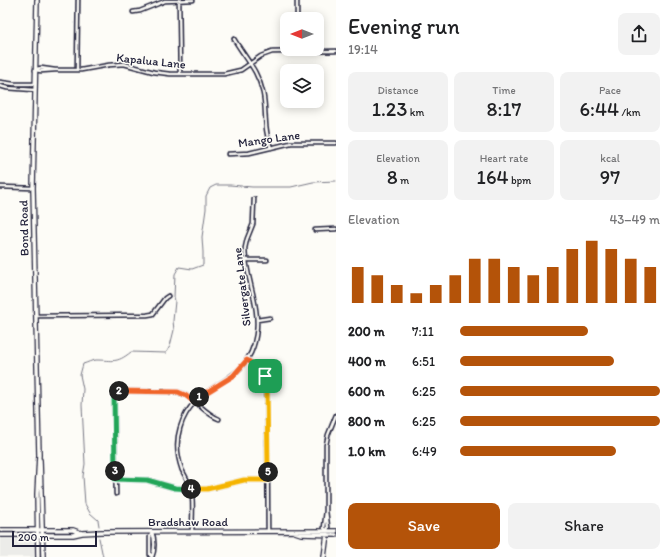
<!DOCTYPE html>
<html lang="en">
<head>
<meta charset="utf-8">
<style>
  body { margin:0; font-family:Itim,sans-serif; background:#f2f2f2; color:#202124; height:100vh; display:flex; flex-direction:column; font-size:15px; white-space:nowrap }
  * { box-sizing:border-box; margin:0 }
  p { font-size:13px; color:#757577 }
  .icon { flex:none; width:22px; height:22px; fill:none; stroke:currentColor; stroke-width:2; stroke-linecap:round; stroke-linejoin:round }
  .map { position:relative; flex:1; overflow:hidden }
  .sheet { display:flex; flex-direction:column; background:#fff; width:336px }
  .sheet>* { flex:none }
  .needle { width:26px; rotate:270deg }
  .tools { position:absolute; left:280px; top:12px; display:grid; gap:8px }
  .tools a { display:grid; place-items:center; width:44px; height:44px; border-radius:8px; background:#fff; box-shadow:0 2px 10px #0003; font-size:20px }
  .scale { position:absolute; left:12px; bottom:10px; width:85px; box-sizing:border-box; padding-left:4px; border:2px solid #22223b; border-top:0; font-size:11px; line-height:14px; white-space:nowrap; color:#22223b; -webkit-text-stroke:3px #fdfcf7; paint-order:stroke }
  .pin { position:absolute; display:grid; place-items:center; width:34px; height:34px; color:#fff; margin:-17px; border-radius:8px; box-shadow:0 2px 6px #0006 }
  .km { position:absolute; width:20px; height:20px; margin:-10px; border-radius:50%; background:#222; color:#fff; font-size:11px; line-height:20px; text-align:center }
  .round { display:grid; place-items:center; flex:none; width:42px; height:42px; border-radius:8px; background:#f2f2f2 }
  .overview { display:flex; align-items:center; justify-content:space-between; height:68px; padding:0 12px }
  h1 { font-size:22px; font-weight:600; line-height:30px }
  .figures { display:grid; grid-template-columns:repeat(3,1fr); gap:6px; height:68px; padding:4px 12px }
  .figures div { display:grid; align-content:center; border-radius:8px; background:#f2f2f2; text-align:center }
  .figures b { font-size:20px; font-weight:600 }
  .figures small { font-size:11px; font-weight:400 }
  .figures p { font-size:11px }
  .chart { height:112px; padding:8px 12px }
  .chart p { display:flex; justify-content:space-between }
  .chart svg { width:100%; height:72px; margin-top:4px; stroke:#b45309; stroke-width:6 }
  .cta { display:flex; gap:8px; margin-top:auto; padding:8px 12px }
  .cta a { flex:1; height:46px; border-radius:8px; background:#b45309; color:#fff; font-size:16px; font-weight:600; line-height:46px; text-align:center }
  .cta a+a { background:#f2f2f2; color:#202124 }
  ul { padding:0 12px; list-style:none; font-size:13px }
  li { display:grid; grid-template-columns:64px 48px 1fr; align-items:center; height:30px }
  li i { height:10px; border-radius:5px; background:#b45309 }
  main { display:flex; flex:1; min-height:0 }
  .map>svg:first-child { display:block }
  .built { fill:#ecece9 }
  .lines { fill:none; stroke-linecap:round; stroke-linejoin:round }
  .stream { stroke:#787885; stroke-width:1 }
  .street-casing { stroke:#22223b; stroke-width:5.5 }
  .secondary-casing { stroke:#22223b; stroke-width:6 }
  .primary-casing { stroke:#22223b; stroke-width:6 }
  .street { stroke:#fdfcf7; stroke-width:2.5 }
  .secondary { stroke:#fdfcf7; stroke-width:3.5 }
  .primary { stroke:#fdfcf7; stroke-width:3.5 }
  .split-1-casing { stroke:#fff; stroke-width:8 }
  .split-2-casing { stroke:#fff; stroke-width:8 }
  .split-3-casing { stroke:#fff; stroke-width:8 }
  .split-4-casing { stroke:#fff; stroke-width:8 }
  .split-5-casing { stroke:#fff; stroke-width:8 }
  .split-6-casing { stroke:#fff; stroke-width:8 }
  .split-1 { stroke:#f0652b; stroke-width:5 }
  .split-2 { stroke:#f0652b; stroke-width:5 }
  .split-3 { stroke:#22a559; stroke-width:5 }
  .split-4 { stroke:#22a559; stroke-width:5 }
  .split-5 { stroke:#f5b400; stroke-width:5 }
  .split-6 { stroke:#f5b400; stroke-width:5 }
  .labels { text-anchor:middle; stroke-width:3; stroke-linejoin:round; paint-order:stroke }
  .street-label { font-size:12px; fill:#22223b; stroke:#fdfcf7 }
</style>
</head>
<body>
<main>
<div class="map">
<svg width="336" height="557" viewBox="0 0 336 557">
  <rect width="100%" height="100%" fill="#fdfcf7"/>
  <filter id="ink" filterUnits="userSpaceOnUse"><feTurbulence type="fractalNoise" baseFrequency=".025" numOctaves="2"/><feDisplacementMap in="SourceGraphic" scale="8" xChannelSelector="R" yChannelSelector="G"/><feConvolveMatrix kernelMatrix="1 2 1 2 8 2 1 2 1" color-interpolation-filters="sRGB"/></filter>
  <g filter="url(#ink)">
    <!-- built -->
    <path class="built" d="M0 538 36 539V557H0Z"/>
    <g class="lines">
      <!-- stream -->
      <path class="stream" d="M99 526 98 520 90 513 85 504 83 476 85 464 82 405 83 389 80 375 83 364C87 363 92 360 96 360 113 360 116 364 131 352L166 353 170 346 174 330 173 321 175 301 174 297 175 274 179 267 192 269 203 265V252L202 237 206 209V196L210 188 216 185H230L252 187H291L313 182 336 181
        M99 538 103 557"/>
      <defs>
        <path id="street" d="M179 0 180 74
          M297 0V19
          M133 12 140 11 165 1 193 0
          M234 39C245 58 258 70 263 93 267 111 263 129 271 148
          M36 69 41 68 55 70
          M35 70 41 71 55 70H81L109 65 124 64 154 72 170 74H224L241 70 261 56 272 52 336 51
          M77 70 78 0
          M0 82 14 84H35
          M0 86 7 88 35 90
          M228 154 249 153 291 143H336
          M0 187 33 188
          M315 230 336 229
          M246 260H267
          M36 316 147 315 153 314 165 298 168 296
          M257 320 270 318
          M247 360C258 367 265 372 267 385L268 531
          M115 479 147 480 175 488 191 489H207L244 480H268
          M116 494 114 391 178 392C194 396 203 413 219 419
          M326 511 324 528 327 531
          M192 531C192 518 194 502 191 489 189 482 185 476 182 470 177 456 176 441 180 428 194 379 248 389 256 335 261 306 245 277 245 248L247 239 253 224 254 199
          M327 531 328 527 326 511V445L328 435 336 415
          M152 532C155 539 155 550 152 557
          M152 557 150 555V537L152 532"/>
        <path id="secondary" d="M0 530H73L81 533
          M295 532 301 534 336 535
          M0 535H73L82 533 101 532 336 531
          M324 557 327 534"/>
        <path id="primary" d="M37 0 33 188 39 455 37 494 38 557
          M40 460 43 557"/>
      </defs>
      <!-- street casing -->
      <use href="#street" class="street-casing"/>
      <!-- secondary casing -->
      <use href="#secondary" class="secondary-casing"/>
      <!-- primary casing -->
      <use href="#primary" class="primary-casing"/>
      <!-- street -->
      <use href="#street" class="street"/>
      <!-- secondary -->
      <use href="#secondary" class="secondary"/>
      <!-- primary -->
      <use href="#primary" class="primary"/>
    </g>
  </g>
  <g class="lines" filter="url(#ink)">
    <defs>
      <path id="split-1" d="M199 397 233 376 247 360 259 368 265 376"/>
      <path id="split-2" d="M119 391 178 392 185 395 194 402 199 397"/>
      <path id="split-3" d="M115 471 114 391H119"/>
      <path id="split-4" d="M115 471V479L147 480 175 488 191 489"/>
      <path id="split-5" d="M191 489H207L244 480H268V472"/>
      <path id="split-6" d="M265 376 267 385 268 472"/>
    </defs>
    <!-- split-1 casing -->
    <use href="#split-1" class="split-1-casing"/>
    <!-- split-2 casing -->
    <use href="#split-2" class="split-2-casing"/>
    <!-- split-3 casing -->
    <use href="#split-3" class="split-3-casing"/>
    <!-- split-4 casing -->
    <use href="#split-4" class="split-4-casing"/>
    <!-- split-5 casing -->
    <use href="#split-5" class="split-5-casing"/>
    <!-- split-6 casing -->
    <use href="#split-6" class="split-6-casing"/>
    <!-- split-1 -->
    <use href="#split-1" class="split-1"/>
    <!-- split-2 -->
    <use href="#split-2" class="split-2"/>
    <!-- split-3 -->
    <use href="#split-3" class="split-3"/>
    <!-- split-4 -->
    <use href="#split-4" class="split-4"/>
    <!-- split-5 -->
    <use href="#split-5" class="split-5"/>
    <!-- split-6 -->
    <use href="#split-6" class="split-6"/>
  </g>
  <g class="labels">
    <!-- street labels -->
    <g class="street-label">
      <text transform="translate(151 61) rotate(6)" y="4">Kapalua Lane</text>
      <text transform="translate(269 139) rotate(-8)" y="4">Mango Lane</text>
      <text transform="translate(24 228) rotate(-91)" y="4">Bond Road</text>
      <text transform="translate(242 287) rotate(-97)" y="4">Silvergate Lane</text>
      <text x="188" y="526">Bradshaw Road</text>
    </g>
  </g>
</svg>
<div class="tools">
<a><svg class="needle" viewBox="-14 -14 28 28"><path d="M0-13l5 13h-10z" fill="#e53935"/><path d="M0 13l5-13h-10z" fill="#757577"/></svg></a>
<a><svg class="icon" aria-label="layers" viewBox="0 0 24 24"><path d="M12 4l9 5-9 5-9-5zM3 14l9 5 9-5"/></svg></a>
</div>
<div class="scale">200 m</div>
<div class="pin" style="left:265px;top:376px;background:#1e9e55"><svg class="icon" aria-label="arrive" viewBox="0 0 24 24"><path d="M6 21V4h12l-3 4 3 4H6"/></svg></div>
<b class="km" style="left:199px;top:397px">1</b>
<b class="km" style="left:119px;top:391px">2</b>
<b class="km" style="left:115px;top:471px">3</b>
<b class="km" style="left:191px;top:489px">4</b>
<b class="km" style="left:268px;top:472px">5</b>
</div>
<section class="sheet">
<div class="overview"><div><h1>Evening run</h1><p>19:14</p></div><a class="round"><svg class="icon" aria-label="share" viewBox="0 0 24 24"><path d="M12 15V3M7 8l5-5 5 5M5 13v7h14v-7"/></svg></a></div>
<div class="figures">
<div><p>Distance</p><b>1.23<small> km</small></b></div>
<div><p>Time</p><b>8:17</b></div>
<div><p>Pace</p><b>6:44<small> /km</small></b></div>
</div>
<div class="figures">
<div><p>Elevation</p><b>8<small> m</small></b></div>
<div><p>Heart rate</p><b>164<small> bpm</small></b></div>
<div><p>kcal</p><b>97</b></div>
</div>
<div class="chart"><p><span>Elevation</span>43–49 m</p>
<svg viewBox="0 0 160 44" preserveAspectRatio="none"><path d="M5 44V22M15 44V27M25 44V33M35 44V38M45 44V33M55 44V27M65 44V17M75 44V17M85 44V22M95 44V27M105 44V22M115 44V11M125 44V6M135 44V11M145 44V17M155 44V22"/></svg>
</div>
<ul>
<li><b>200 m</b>7:11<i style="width:64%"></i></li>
<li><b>400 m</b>6:51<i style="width:77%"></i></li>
<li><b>600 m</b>6:25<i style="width:100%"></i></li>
<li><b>800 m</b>6:25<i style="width:100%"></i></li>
<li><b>1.0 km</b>6:49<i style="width:78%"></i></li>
</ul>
<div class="cta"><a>Save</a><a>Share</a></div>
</section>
</main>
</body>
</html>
